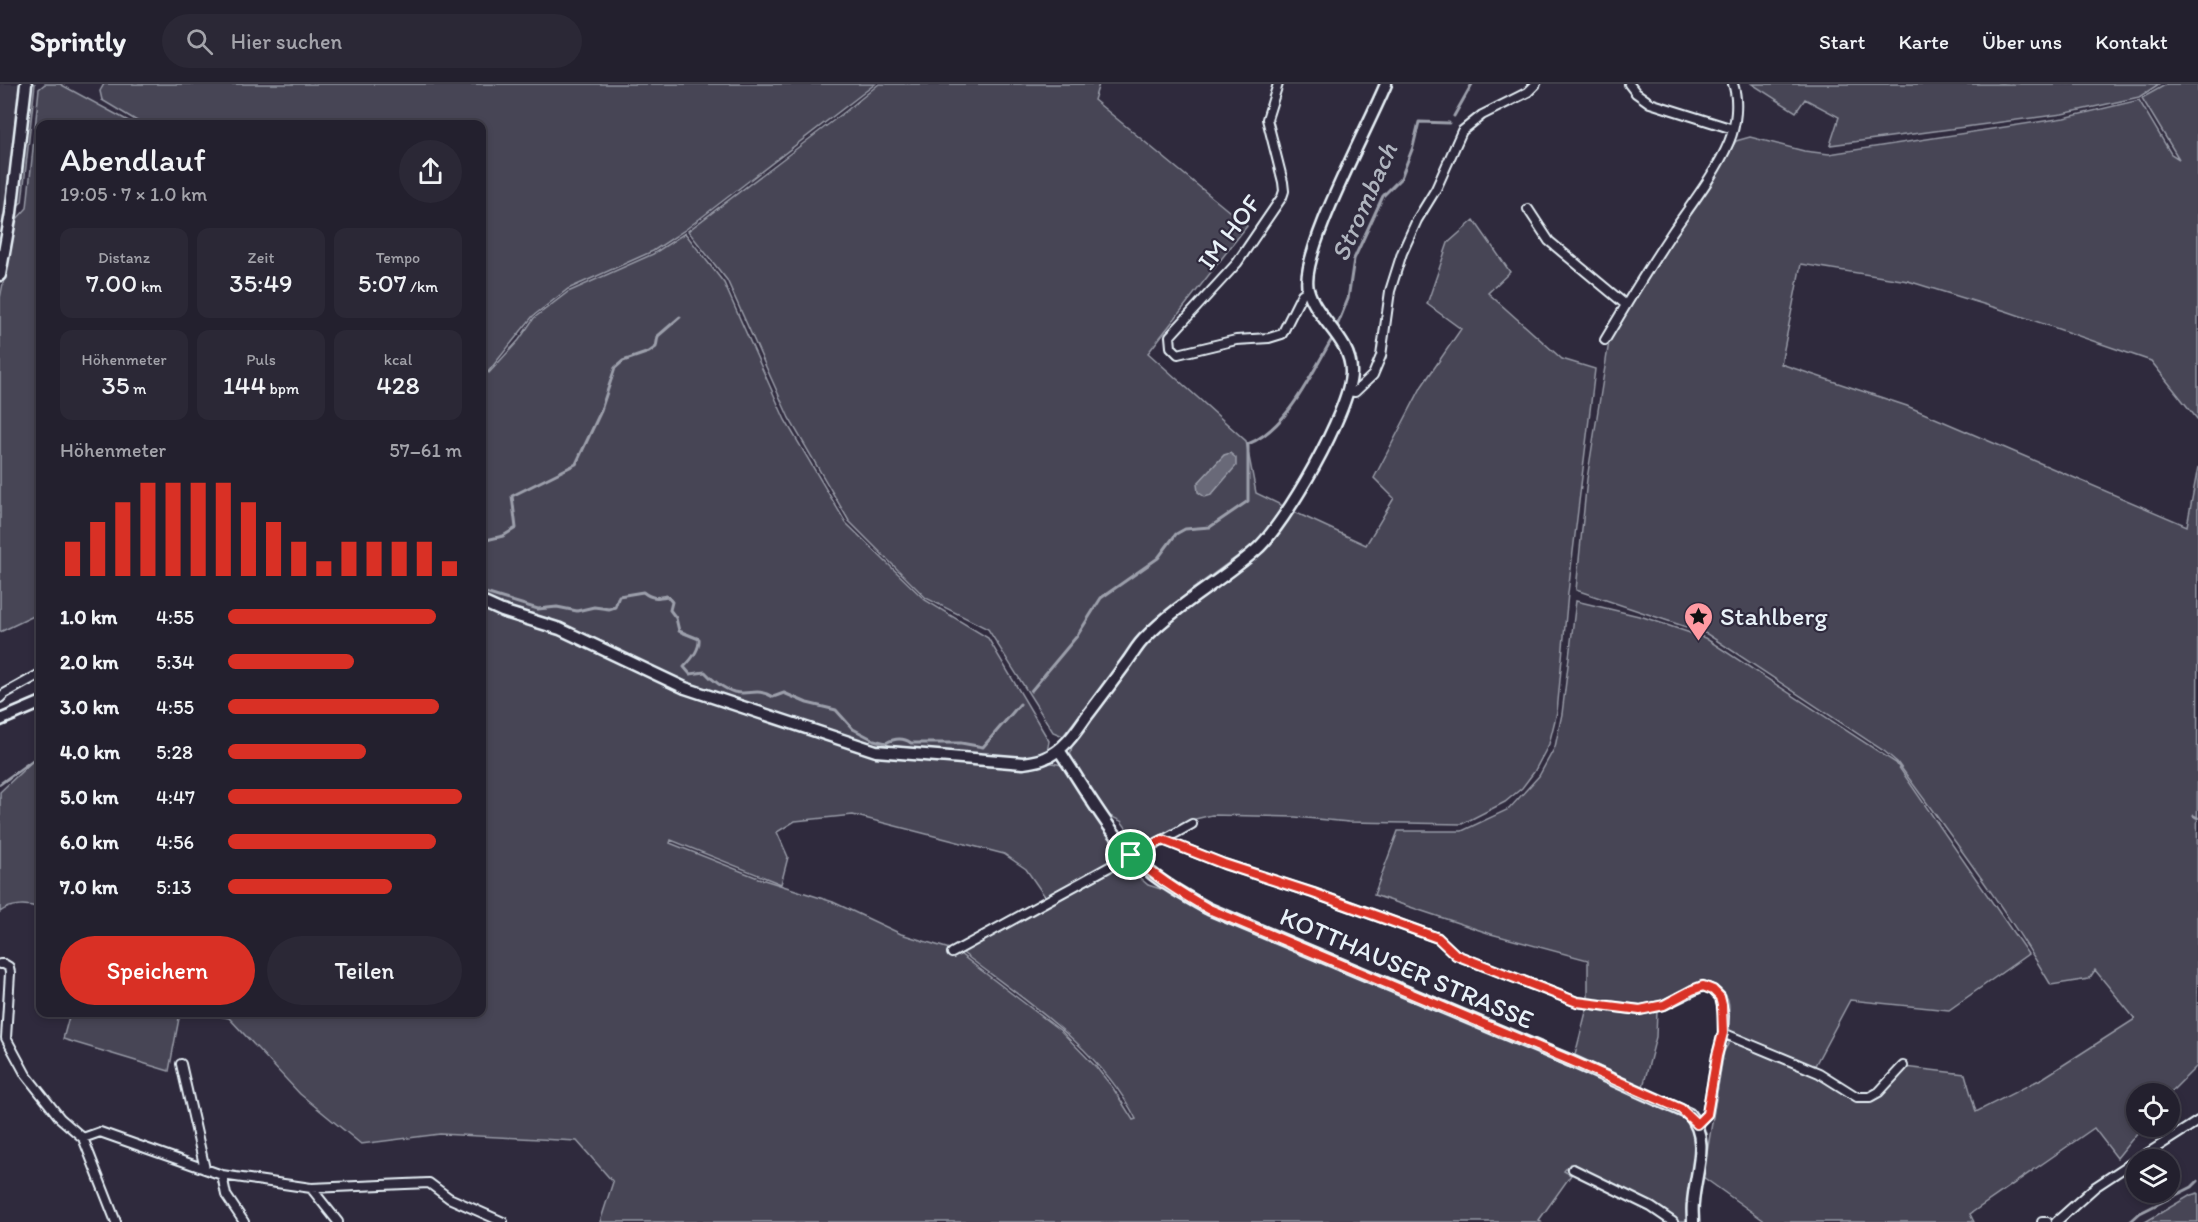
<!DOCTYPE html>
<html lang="de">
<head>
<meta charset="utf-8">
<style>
  body { margin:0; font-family:Itim,sans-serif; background:#2b2836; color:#f1f3f6; height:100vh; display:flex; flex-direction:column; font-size:22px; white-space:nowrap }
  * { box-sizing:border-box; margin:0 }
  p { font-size:20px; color:#a3a3aa }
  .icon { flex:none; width:33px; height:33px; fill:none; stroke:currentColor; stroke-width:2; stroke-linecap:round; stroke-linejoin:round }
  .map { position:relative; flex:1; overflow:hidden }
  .drawer { position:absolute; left:36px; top:36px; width:450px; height:897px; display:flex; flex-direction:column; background:#23202e; border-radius:12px; box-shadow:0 3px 9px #0003,0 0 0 2px #403e4a }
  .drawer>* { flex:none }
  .fabs { position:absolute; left:2126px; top:999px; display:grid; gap:12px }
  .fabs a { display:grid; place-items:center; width:54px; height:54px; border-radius:50%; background:#23202e; box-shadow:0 3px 9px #0003,0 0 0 2px #403e4a; font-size:30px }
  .pin { position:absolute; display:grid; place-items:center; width:51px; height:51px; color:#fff; margin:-26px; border:3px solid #fff; border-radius:50%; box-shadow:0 2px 6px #0007 }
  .round { display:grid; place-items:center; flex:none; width:63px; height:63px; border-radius:32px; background:#2b2836 }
  .overview { display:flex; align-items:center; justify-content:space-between; height:102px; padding:0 24px }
  h1 { font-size:33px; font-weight:600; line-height:45px }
  .figures { display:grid; grid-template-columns:repeat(3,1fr); gap:9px; height:102px; padding:6px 24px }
  .figures div { display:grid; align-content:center; border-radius:12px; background:#2b2836; text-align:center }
  .figures b { font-size:26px; font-weight:600 }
  .figures small { font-size:16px; font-weight:400 }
  .figures p { font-size:16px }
  .chart { height:168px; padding:12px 24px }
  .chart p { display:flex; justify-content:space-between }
  .chart svg { width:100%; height:108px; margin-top:6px; stroke:#d93025; stroke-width:6 }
  .action { display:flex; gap:12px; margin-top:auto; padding:12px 24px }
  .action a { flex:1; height:69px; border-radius:36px; background:#d93025; color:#fff; font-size:24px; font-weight:600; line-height:69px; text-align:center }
  .action a+a { background:#2b2836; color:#f1f3f6 }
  ul { padding:0 24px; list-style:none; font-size:20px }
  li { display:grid; grid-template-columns:96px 72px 1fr; align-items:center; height:45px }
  li i { height:15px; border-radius:8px; background:#d93025 }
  header { display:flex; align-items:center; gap:36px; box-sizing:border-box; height:84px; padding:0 30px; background:#23202e; border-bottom:2px solid #403e4a }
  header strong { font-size:28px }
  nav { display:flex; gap:33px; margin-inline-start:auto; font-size:21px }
  .search { width:420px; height:54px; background:#2b2836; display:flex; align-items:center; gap:15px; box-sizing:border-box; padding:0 21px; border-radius:33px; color:#a3a3aa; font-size:22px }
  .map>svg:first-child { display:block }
  .built { fill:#3b3749 }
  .green { fill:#464455; stroke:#979aa6; stroke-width:1.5 }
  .water { fill:#696978; stroke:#9c9fab; stroke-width:1.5 }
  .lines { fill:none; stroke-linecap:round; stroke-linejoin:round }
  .stream { stroke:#9c9fab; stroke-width:3 }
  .street-casing { stroke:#e8f1f8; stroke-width:12 }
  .secondary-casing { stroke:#e8f1f8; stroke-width:15 }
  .street { stroke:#2f2a3d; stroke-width:8 }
  .secondary { stroke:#2f2a3d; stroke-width:10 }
  .route-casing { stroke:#fff; stroke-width:12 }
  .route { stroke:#d93025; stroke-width:8 }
  .labels { text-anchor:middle; stroke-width:4.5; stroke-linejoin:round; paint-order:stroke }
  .street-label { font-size:26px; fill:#e8f1f8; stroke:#2f2a3d }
  .poi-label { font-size:26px; fill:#e8f1f8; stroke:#2f2a3d; text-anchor:start }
  .water-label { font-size:27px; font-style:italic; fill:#afb4be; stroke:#2f2a3d }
</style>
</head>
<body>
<header>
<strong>Sprintly</strong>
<div class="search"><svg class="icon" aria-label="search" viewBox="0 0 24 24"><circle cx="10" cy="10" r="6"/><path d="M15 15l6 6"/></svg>Hier suchen</div>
<nav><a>Start</a><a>Karte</a><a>Über uns</a><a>Kontakt</a></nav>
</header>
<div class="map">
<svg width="2198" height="1138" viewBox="0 0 2198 1138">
  <rect width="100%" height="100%" fill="#2f2a3d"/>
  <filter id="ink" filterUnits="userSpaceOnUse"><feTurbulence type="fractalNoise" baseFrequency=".0167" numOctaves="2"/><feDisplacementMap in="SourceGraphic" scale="12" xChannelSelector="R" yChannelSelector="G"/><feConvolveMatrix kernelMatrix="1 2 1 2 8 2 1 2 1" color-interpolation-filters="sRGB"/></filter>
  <g filter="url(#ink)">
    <!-- built -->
    <path class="built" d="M0 0H22L5 150 0 162Z"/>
    <!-- green -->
    <path class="green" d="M31 0H35L22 118 17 122Z
      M45 0H60L134 40H40V529L0 548V214L16 136 27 124 39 5Z
      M104 0H875L685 146 653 167 568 205 533 232 488 288 489 289 519 256 534 234 568 208 653 170 685 149 724 199 785 336 846 439 925 516 988 554 1049 657 1047 668 1025 675 875 660 707 607 875 671 1047 678 1062 681 1116 760V776L1046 814 1026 785 1004 770 853 731 795 737 777 748 788 773 781 800 671 756 670 759 758 794 833 818 901 850 956 867 1061 947 1096 983 1113 1004 1133 1036 1136 1035C1098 961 1022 915 959 866L1125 781 1148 801 1167 807 1208 829 1569 980 1682 1030 1695 1050 1696 1071 1690 1134 1685 1138H1674L1653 1120 1570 1080 1564 1087 1571 1091 1539 1136 1541 1138H600L613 1098 577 1057 440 1050 361 1060 300 1010 229 934 204 929 482 928V40H142L102 16 100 7Z
      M879 0H1099L1094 16 1247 142 1148 269 1246 357 1256 409 1283 422 1258 457 1190 507 1142 551 1063 652 1053 648 988 545 926 514 849 437 789 334 727 196 688 147 846 27Z
      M1752 0H2159L2139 13 2062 30 1830 61 1839 33 1805 15 1796 28Z
      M2167 0H2198V336L2151 277 2006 227 1908 197 1801 180 1781 280 1907 322 2187 442 2198 383 2197 982 2169 1010H2136V1042L2142 1043 2117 1074 2094 1044 1970 1130 1974 1138H1766L1703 1093 1724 967 1730 957 1785 975 1856 1014 1871 1015 1904 983 1965 990 1976 1028 2043 994 2135 935 2095 886 2089 895 2051 901C2005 823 1950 751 1897 678L1884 667 1707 550 1576 506 1587 395 1609 258 1628 223 1736 57 1750 53 1804 67 1829 70 2064 34 2139 16 2171 70 2179 75 2142 14Z
      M1474 136 1510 188 1488 209 1562 275 1595 285 1568 509 1557 628 1549 660 1534 688 1522 704 1505 718 1462 740 1349 738 1295 733 1212 731 1191 736 1140 762 1121 737 1110 732 1070 674 1072 661 1148 556 1195 518 1290 426 1366 461 1394 414 1374 394 1422 302 1461 245 1427 220 1448 159Z
      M1576 517 1643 533 1705 554 1896 679 2028 870 1949 926 1850 916 1813 985 1733 950C1732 948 1729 945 1728 942 1726 931 1733 922 1725 910 1705 884 1669 918 1644 923 1629 925 1604 919 1588 917V876L1491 850 1374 811 1398 747H1462L1509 725 1539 692 1555 663 1562 630Z
      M40 670V824C28 820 12 819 0 828V708Z
      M1588 920 1638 930 1657 927 1656 953 1643 1003 1575 971Z
      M70 929H180L169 987 63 955Z
      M2198 1109V1138H2145L2191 1111Z"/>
    <!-- water -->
    <path class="water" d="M1230 369 1236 374V382L1211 411 1205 413 1198 408 1197 400 1224 371Z"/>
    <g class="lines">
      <!-- stream -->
      <path class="stream" d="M1454 32 1472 0
        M1337 242 1348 215 1354 175 1383 112 1401 94 1413 63 1419 38 1449 39
        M482 457 503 452 516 444 512 412 576 380 600 329 615 284 623 277 649 268 656 263 658 252 680 233
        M482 508 538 525 557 523 577 527 594 523 609 525 615 523 619 512 643 508C652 515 657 514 667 512L672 518 670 526 676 534 679 547 699 555C700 565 691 576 684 583L690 590 705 588C712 596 724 605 734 608 749 612 757 603 773 613L784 609 807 619 836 626 853 645 874 656 886 659C895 654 904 654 911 659H961L983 663 1020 620
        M1031 607 1077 552 1101 514 1158 474 1176 450 1185 445 1210 443 1248 417V360C1288 344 1311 290 1332 255
        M0 700 40 671
        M2194 732 2198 734
        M2130 1138 2140 1129 2192 1103 2198 1097"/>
      <defs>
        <path id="street" d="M1278 0 1267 35 1283 98 1284 107 1282 113 1237 179 1170 252 1171 263 1178 270 1236 256 1269 254 1282 250 1302 210 1308 206
          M1629 0 1636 9 1650 19 1733 45
          M1528 125 1549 157 1626 221
          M1605 256C1627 219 1649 183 1673 147 1691 121 1717 87 1729 58 1736 42 1739 17 1733 0
          M1348 307 1355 308 1373 291 1381 272 1390 207 1402 169 1417 136 1436 105 1462 47 1482 31 1528 8 1536 0
          M0 614 4 610 40 590
          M1163 756 1224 780 1313 809 1438 854 1456 871 1577 918 1640 926 1664 921 1703 902 1713 906 1720 913 1724 932 1723 949 1717 972 1707 1030 1697 1040
          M952 869 1131 771 1149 764 1192 740
          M0 880H4L9 883 10 889 6 954 26 991 60 1034 83 1054 116 1138
          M1723 949 1819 989 1857 1013H1870L1879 1008 1903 982
          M181 980 205 1085
          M83 1054 100 1048 222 1091 311 1104 429 1099 449 1114 503 1138
          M2137 1076 2198 1037
          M1573 1085 1651 1123 1673 1138
          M222 1091 226 1111 244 1138
          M311 1104 338 1138
          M2042 1138H2047
          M2056 1138 2095 1103 2136 1076"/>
        <path id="secondary" d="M0 191 11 129 26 0
          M482 518 502 527 560 545 685 604 876 667 1023 679C1030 678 1039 677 1045 674 1064 666 1075 649 1086 633 1100 615 1113 597 1127 578 1133 570 1138 560 1146 553 1178 520 1221 497 1256 466 1285 441 1350 327 1351 289 1352 255 1316 236 1308 205 1299 170 1370 40 1386 0
          M0 636 40 619
          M1059 666C1086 706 1113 757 1150 788 1168 803 1189 814 1209 825L1571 977 1689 1030C1711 1056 1695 1088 1693 1119 1692 1125 1693 1132 1693 1138"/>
      </defs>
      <!-- street casing -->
      <use href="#street" class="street-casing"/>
      <!-- secondary casing -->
      <use href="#secondary" class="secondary-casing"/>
      <!-- street -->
      <use href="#street" class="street"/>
      <!-- secondary -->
      <use href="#secondary" class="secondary"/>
    </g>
  </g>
  <g class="lines" filter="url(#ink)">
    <defs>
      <path id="route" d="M1163 756 1224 780 1313 809 1438 854 1456 871 1577 918 1640 926 1664 921 1692 906 1703 902 1713 906 1720 913 1722 921 1723 949 1717 972 1707 1030 1697 1040 1681 1025 1572 977 1209 825C1180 809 1155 793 1131 771Z"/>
    </defs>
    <!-- route casing -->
    <use href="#route" class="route-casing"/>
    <!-- route -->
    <use href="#route" class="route"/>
  </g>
  <!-- icons -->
  <defs>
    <symbol id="sight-pin" viewBox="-11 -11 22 30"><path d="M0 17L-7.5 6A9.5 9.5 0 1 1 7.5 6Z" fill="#ff9aa2" stroke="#2f2a3d"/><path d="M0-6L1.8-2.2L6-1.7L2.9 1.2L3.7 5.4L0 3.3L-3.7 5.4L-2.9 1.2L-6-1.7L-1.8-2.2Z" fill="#111"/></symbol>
  </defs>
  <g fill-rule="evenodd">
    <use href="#sight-pin" x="1682" y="516" width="33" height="45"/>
  </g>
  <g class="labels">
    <!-- street labels -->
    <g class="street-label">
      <text transform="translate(1229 148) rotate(-53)" y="9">IM HOF</text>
      <text transform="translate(1407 884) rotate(23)" y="9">KOTTHAUSER STRASSE</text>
    </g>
    <!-- poi labels -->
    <g class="poi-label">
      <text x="1720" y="541">Stahlberg</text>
    </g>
    <!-- water labels -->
    <g class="water-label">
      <text transform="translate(1364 118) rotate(-66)" y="9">Strombach</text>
    </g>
  </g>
</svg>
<div class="fabs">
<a><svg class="icon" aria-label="locate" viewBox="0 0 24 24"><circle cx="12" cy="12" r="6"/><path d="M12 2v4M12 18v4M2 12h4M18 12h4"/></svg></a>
<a><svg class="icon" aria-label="layers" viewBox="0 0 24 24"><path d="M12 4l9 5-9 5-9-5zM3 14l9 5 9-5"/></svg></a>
</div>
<div class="pin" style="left:1131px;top:771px;background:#1e9e55"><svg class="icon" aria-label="arrive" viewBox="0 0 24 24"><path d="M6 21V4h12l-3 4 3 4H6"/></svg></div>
<section class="drawer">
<div class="overview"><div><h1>Abendlauf</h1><p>19:05 · 7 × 1.0 km</p></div><a class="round"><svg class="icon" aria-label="share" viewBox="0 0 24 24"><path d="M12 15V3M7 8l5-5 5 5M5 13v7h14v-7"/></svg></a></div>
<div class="figures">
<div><p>Distanz</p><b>7.00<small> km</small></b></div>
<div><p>Zeit</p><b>35:49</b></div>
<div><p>Tempo</p><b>5:07<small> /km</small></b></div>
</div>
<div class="figures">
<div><p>Höhenmeter</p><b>35<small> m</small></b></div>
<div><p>Puls</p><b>144<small> bpm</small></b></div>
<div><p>kcal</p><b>428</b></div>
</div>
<div class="chart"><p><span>Höhenmeter</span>57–61 m</p>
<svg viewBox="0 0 160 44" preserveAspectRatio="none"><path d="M5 44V30M15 44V22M25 44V14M35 44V6M45 44V6M55 44V6M65 44V6M75 44V14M85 44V22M95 44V30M105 44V38M115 44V30M125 44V30M135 44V30M145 44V30M155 44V38"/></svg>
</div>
<ul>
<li><b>1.0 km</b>4:55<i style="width:89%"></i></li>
<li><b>2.0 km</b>5:34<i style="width:54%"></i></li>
<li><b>3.0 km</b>4:55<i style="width:90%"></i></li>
<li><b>4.0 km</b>5:28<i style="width:59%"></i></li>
<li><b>5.0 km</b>4:47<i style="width:100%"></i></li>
<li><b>6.0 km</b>4:56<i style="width:89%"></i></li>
<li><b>7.0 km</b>5:13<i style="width:70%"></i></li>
</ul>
<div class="action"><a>Speichern</a><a>Teilen</a></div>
</section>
</div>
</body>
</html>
